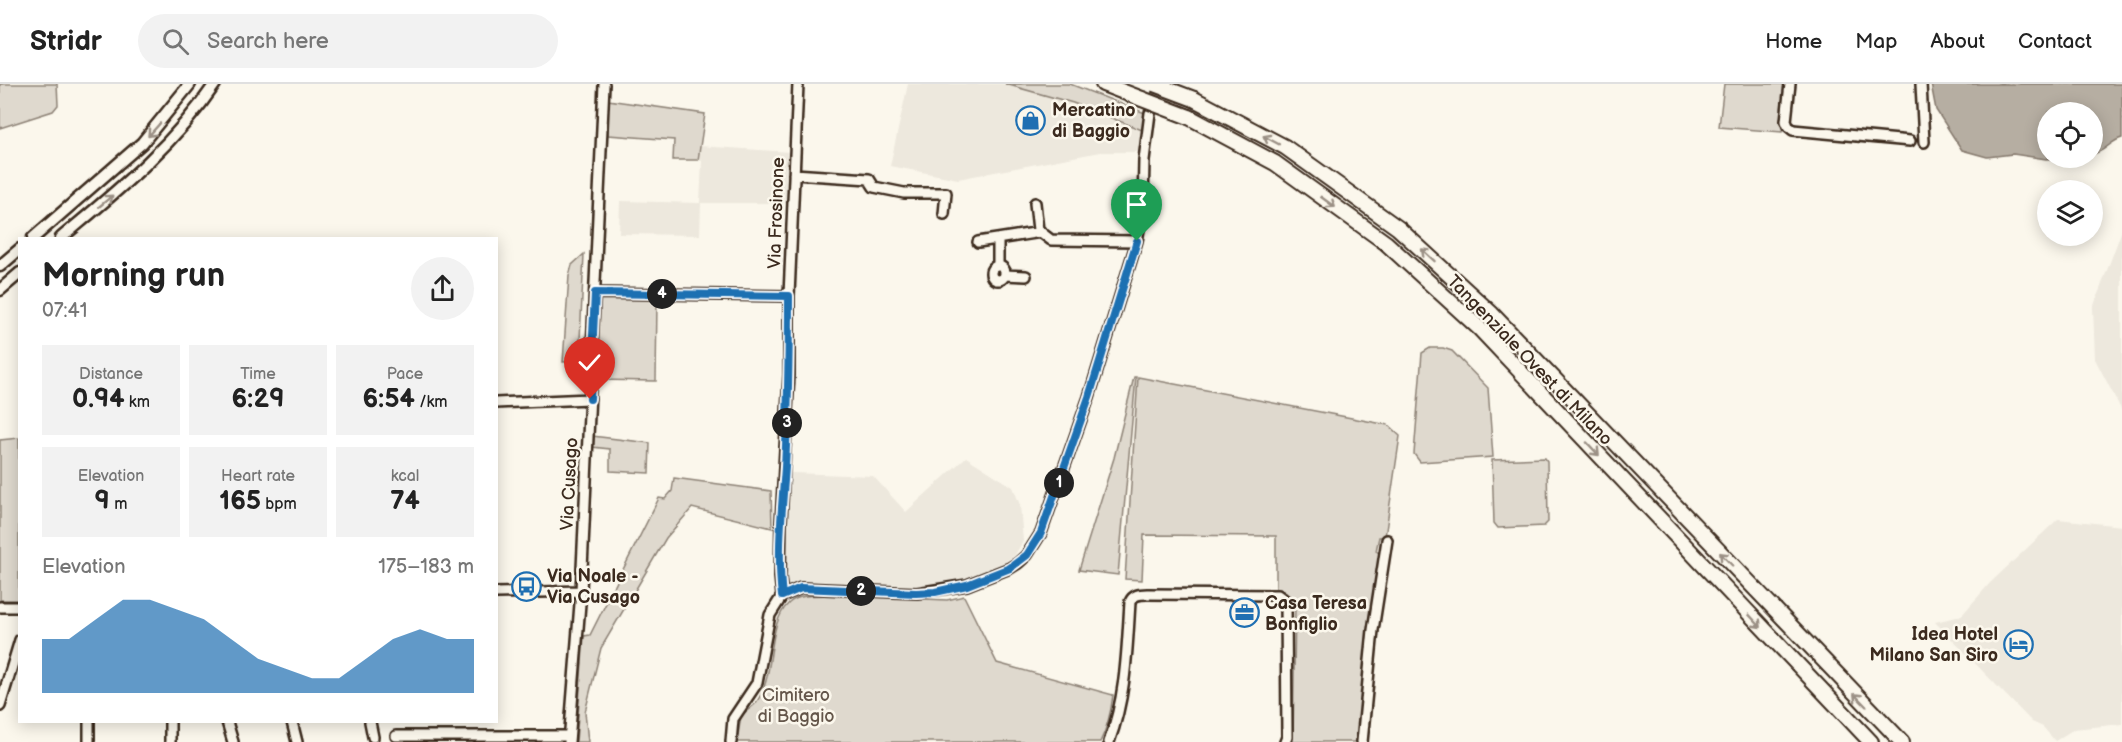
<!DOCTYPE html>
<html lang="en">
<head>
<meta charset="utf-8">
<style>
  body { margin:0; font-family:"Balsamiq Sans",sans-serif; background:#f2f2f2; color:#222; height:100vh; display:flex; flex-direction:column; font-size:22px; white-space:nowrap }
  * { box-sizing:border-box; margin:0 }
  p { font-size:20px; color:#767676 }
  .icon { flex:none; width:33px; height:33px; fill:none; stroke:currentColor; stroke-width:2; stroke-linecap:round; stroke-linejoin:round }
  .map { position:relative; flex:1; overflow:hidden }
  .panel { position:absolute; left:18px; top:153px; width:480px; height:486px; display:flex; flex-direction:column; background:#fff; border-radius:0px; box-shadow:0 3px 15px #0003 }
  .panel>* { flex:none }
  .fabs { position:absolute; left:2037px; top:18px; display:grid; gap:12px }
  .fabs a { display:grid; place-items:center; width:66px; height:66px; border-radius:50%; background:#fff; box-shadow:0 3px 15px #0003; font-size:30px }
  .pin { position:absolute; display:grid; place-items:center; width:51px; height:51px; color:#fff; margin:-62px -26px; border-radius:50% 50% 50% 0; rotate:-45deg; box-shadow:0 0 6px #0007 }
  .pin .icon { rotate:45deg }
  .km { position:absolute; width:30px; height:30px; margin:-15px; border-radius:50%; background:#222; color:#fff; font-size:16px; line-height:30px; text-align:center }
  .round { display:grid; place-items:center; flex:none; width:63px; height:63px; border-radius:32px; background:#f2f2f2 }
  .headline { display:flex; align-items:center; justify-content:space-between; height:102px; padding:0 24px }
  h1 { font-size:33px; font-weight:700; line-height:45px }
  .figures { display:grid; grid-template-columns:repeat(3,1fr); gap:9px; height:102px; padding:6px 24px }
  .figures div { display:grid; align-content:center; border-radius:0px; background:#f2f2f2; text-align:center }
  .figures b { font-size:26px; font-weight:700 }
  .figures small { font-size:16px; font-weight:400 }
  .figures p { font-size:16px }
  .chart { height:168px; padding:12px 24px }
  .chart p { display:flex; justify-content:space-between }
  .chart svg { width:100%; height:108px; margin-top:6px; fill:#1f6fb2; opacity:.7 }
  header { display:flex; align-items:center; gap:36px; box-sizing:border-box; height:84px; padding:0 30px; background:#fff; border-bottom:2px solid #e0e0e0 }
  header strong { font-size:28px }
  nav { display:flex; gap:33px; margin-inline-start:auto; font-size:21px }
  .search { width:420px; height:54px; background:#f2f2f2; display:flex; align-items:center; gap:15px; box-sizing:border-box; padding:0 21px; border-radius:33px; color:#767676; font-size:22px }
  .map>svg:first-child { display:block }
  .built { fill:#ede8dd }
  .green { fill:#dfd9ce; stroke:#8d8276; stroke-width:1.5 }
  .water { fill:#b6aea2; stroke:#85796d; stroke-width:1.5 }
  .lines { fill:none; stroke-linecap:round; stroke-linejoin:round }
  .minor-casing { stroke:#3b2a1e; stroke-width:14 }
  .major-casing { stroke:#3b2a1e; stroke-width:15 }
  .highway-casing { stroke:#3b2a1e; stroke-width:18 }
  .minor { stroke:#fbf7ec; stroke-width:9 }
  .major { stroke:#fbf7ec; stroke-width:10 }
  .highway { stroke:#fbf7ec; stroke-width:14 }
  .highway-bridge-casing { stroke:#3b2a1e; stroke-width:18; stroke-linecap:butt }
  .highway-bridge { stroke:#fbf7ec; stroke-width:14 }
  .oneway { stroke:#9b9085 }
  .route-casing { stroke:#fff; stroke-width:12 }
  .route { stroke:#1f6fb2; stroke-width:8 }
  .labels { text-anchor:middle; stroke-width:5; stroke-linejoin:round; paint-order:stroke }
  .poi-label { font-size:18px; font-weight:bold; fill:#3b2a1e; stroke:#fbf7ec; text-anchor:start }
  .street-label { font-size:18px; fill:#3b2a1e; stroke:#fbf7ec }
  .park-label { font-size:18px; fill:#64564a; stroke:#fbf7ec }
</style>
</head>
<body>
<header>
<strong>Stridr</strong>
<div class="search"><svg class="icon" aria-label="search" viewBox="0 0 24 24"><circle cx="10" cy="10" r="6"/><path d="M15 15l6 6"/></svg>Search here</div>
<nav><a>Home</a><a>Map</a><a>About</a><a>Contact</a></nav>
</header>
<div class="map">
<svg width="2122" height="658" viewBox="0 0 2122 658">
  <rect width="100%" height="100%" fill="#fbf7ec"/>
  <filter id="ink" filterUnits="userSpaceOnUse"><feTurbulence type="fractalNoise" baseFrequency=".0167" numOctaves="2"/><feDisplacementMap in="SourceGraphic" scale="12" xChannelSelector="R" yChannelSelector="G"/><feConvolveMatrix kernelMatrix="1 2 1 2 8 2 1 2 1" color-interpolation-filters="sRGB"/></filter>
  <g filter="url(#ink)">
    <!-- built -->
    <path class="built" d="M908 0H1005L1038 8 1108 32 1142 46 1140 68H1100L958 95 890 82Z
      M699 62 791 68 790 119H701L700 151 619 150 620 117 700 119 702 77 698 76Z
      M2122 146V327L2095 275 2093 224Z
      M966 373 1013 403 1020 421 1023 457 1015 471 1000 482 966 495 930 503 907 504 818 497 786 504 782 496 788 391 792 389 873 392 906 428Z
      M2058 435 2122 442V640L2074 645 2055 657 2043 643 2032 638 1935 538 1961 532 1990 499Z"/>
    <!-- green -->
    <path class="green" d="M0 0H57L58 21 53 27 0 44Z
      M1005 0H1070L1145 29 1142 46 1073 19Z
      M1724 0H1788L1782 48 1719 43Z
      M608 16 705 30 698 76H673L674 56 608 51Z
      M584 170 579 277 563 278 569 192 572 181Z
      M599 215H657L656 297 595 296Z
      M1430 264H1443L1452 267 1488 304 1493 373 1420 378 1414 370 1422 269Z
      M1134 293H1136L1118 491 1079 486 1114 374Z
      M1138 293 1388 341 1400 352 1385 453H1379L1376 467 1382 471 1358 658H1293L1295 522 1286 509 1276 507V452L1144 451 1142 496 1125 495Z
      M592 352 650 359 649 389 610 387V365L592 363Z
      M19 354V516H0V356Z
      M1545 374 1547 377 1548 438 1544 442 1498 444 1494 439 1492 376Z
      M674 394 771 407 772 444 692 424 666 454 601 564 585 628 588 658H576L584 552 590 551 659 414 665 415 672 407Z
      M834 511 947 516 964 512 997 579 1113 611C1111 627 1108 643 1100 658H737L741 632C745 628 751 624 755 620 777 593 765 541 789 519 800 509 820 512 834 511Z"/>
    <!-- water -->
    <path class="water" d="M1931 0H2122V54C2110 57 2105 68 2093 70L2092 28H2048V74H2069L2046 75 2013 70 1987 73 1962 66 1936 26Z"/>
    <g class="lines">
      <defs>
        <path id="minor" d="M1790 0 1786 37 1788 42 1793 46 1910 57
          M1921 0 1924 58
          M794 90 869 95 874 103 904 109H946L944 130
          M1035 119 1038 146 1051 156 1137 157
          M998 156V182
          M978 158 1041 148
          M991 189a7 7 0 1 1 14 0a7 7 0 1 1-14 0Z
          M1005 191 1026 192
          M595 209 789 212
          M496 319 590 315
          M496 509 581 507
          M782 512 780 493 781 438 789 291V212L798 0
          M0 523H20
          M0 622 20 556
          M89 638V658
          M170 638V658
          M227 638 233 658
          M292 638 297 658
          M370 638 373 653
          M396 652H569
          M569 658 581 507 604 0
          M731 658 733 635 757 599 770 531 782 512 801 504 917 509 967 501 1010 484 1018 479 1027 471 1041 449 1089 313 1137 157 1143 123 1144 76 1150 29
          M1109 658C1126 613 1127 566 1130 518 1133 511 1139 510 1147 510L1278 511 1286 517 1287 653 1285 658
          M1362 658 1373 546 1387 456"/>
        <path id="major" d="M33 154 142 59 190 0
          M61 154C117 107 173 62 215 0
          M0 182 20 165
          M0 206 20 189"/>
        <path id="highway" d="M1103 0 1142 15
          M1194 15 1285 63 1398 144 1492 230 1902 658
          M1189 33 1275 79 1386 159 1479 244 1871 658"/>
      </defs>
      <!-- minor casing -->
      <use href="#minor" class="minor-casing"/>
      <!-- major casing -->
      <use href="#major" class="major-casing"/>
      <!-- highway casing -->
      <use href="#highway" class="highway-casing"/>
      <!-- minor -->
      <use href="#minor" class="minor"/>
      <!-- major -->
      <use href="#major" class="major"/>
      <!-- highway -->
      <use href="#highway" class="highway"/>
      <defs>
        <path id="highway-bridge" d="M1154 0 1194 15
          M1142 15 1189 33"/>
      </defs>
      <!-- highway-bridge casing -->
      <use href="#highway-bridge" class="highway-bridge-casing"/>
      <!-- highway-bridge -->
      <use href="#highway-bridge" class="highway-bridge"/>
    </g>
    <!-- one-way arrows -->
    <defs><path id="oneway-shaft" d="M-6 0H5M1.5-3L5.5 0L1.5 3" fill="none" stroke-width="1.6" stroke-linecap="round" stroke-linejoin="round" transform="scale(1.5)"/></defs>
    <g class="oneway">
      <use href="#oneway-shaft" transform="translate(154 46) rotate(132)"/>
      <use href="#oneway-shaft" transform="translate(1271 56) rotate(-152)"/>
      <use href="#oneway-shaft" transform="translate(106 117) rotate(-40)"/>
      <use href="#oneway-shaft" transform="translate(1328 118) rotate(36)"/>
      <use href="#oneway-shaft" transform="translate(1428 171) rotate(-137)"/>
      <use href="#oneway-shaft" transform="translate(1593 365) rotate(47)"/>
      <use href="#oneway-shaft" transform="translate(1726 475) rotate(-134)"/>
      <use href="#oneway-shaft" transform="translate(1755 537) rotate(47)"/>
      <use href="#oneway-shaft" transform="translate(1860 616) rotate(-134)"/>
    </g>
  </g>
  <g class="lines" filter="url(#ink)">
    <defs>
      <path id="route" d="M590 315 595 209 789 212C789 269 788 326 785 383 782 426 777 469 782 512L801 504 916 509 935 508 967 501 1010 484 1027 471 1041 449 1089 313 1137 157"/>
    </defs>
    <!-- route casing -->
    <use href="#route" class="route-casing"/>
    <!-- route -->
    <use href="#route" class="route"/>
  </g>
  <!-- icons -->
  <defs>
    <symbol id="shop-ring" viewBox="-11 -11 22 22"><circle r="9.5" fill="#fbf7ec" stroke="#1f6fb2" stroke-width="1.5"/><path d="M-5-2.5h2.3a2.7 3.5 0 0 1 5.4 0H5L5.5 6h-11ZM-1.5-2.5h3a1.5 2.3 0 0 0-3 0Z" fill="#1f6fb2"/></symbol>
    <symbol id="bus-ring" viewBox="-11 -11 22 22"><circle r="9.5" fill="#fbf7ec" stroke="#1f6fb2" stroke-width="1.5"/><path d="M-5-6H5V4H4V6H2V4H-2V6H-4V4H-5ZM-3.5-4V0h7V-4ZM-3.5 1.2v1.5H-2V1.2ZM2 1.2v1.5H3.5V1.2Z" fill="#1f6fb2"/></symbol>
    <symbol id="office-ring" viewBox="-11 -11 22 22"><circle r="9.5" fill="#fbf7ec" stroke="#1f6fb2" stroke-width="1.5"/><path d="M-6-3h4V-5.5h4V-3h4V5H-6ZM-1-4.5V-3h2v-1.5ZM-6 0V1H6V0Z" fill="#1f6fb2"/></symbol>
    <symbol id="hotel-ring" viewBox="-11 -11 22 22"><circle r="9.5" fill="#fbf7ec" stroke="#1f6fb2" stroke-width="1.5"/><path d="M-6-4.5h1.5V1H6V5H4.5V3h-9V5H-6ZM-4 0a1.8 1.8 0 1 1 3.6 0ZM.5 0V-2.5h3Q6-2.5 6 0Z" fill="#1f6fb2"/></symbol>
  </defs>
  <g fill-rule="evenodd">
    <use href="#shop-ring" x="1014" y="20" width="33" height="33"/>
    <use href="#bus-ring" x="510" y="486" width="33" height="33"/>
    <use href="#office-ring" x="1228" y="512" width="33" height="33"/>
    <use href="#hotel-ring" x="2002" y="544" width="33" height="33"/>
  </g>
  <g class="labels">
    <!-- poi labels -->
    <g class="poi-label">
      <text x="1052" y="32">Mercatino<tspan x="1052" dy="21">di Baggio</tspan></text>
      <text x="547" y="498">Via Noale -<tspan x="547" dy="21">Via Cusago</tspan></text>
      <text x="1265" y="525">Casa Teresa<tspan x="1265" dy="21">Bonfiglio</tspan></text>
      <text x="1998" y="556" text-anchor="end">Idea Hotel<tspan x="1998" dy="21">Milano San Siro</tspan></text>
    </g>
    <!-- street labels -->
    <g class="street-label">
      <text transform="translate(776 129) rotate(-88)" y="6">Via Frosinone</text>
      <text transform="translate(1530 276) rotate(46)" y="6">Tangenziale Ovest di Milano</text>
      <text transform="translate(569 400) rotate(-87)" y="6">Via Cusago</text>
    </g>
    <!-- park labels -->
    <g class="park-label">
      <text x="796" y="617">Cimitero<tspan x="796" dy="21">di Baggio</tspan></text>
    </g>
  </g>
</svg>
<div class="fabs">
<a><svg class="icon" aria-label="locate" viewBox="0 0 24 24"><circle cx="12" cy="12" r="6"/><path d="M12 2v4M12 18v4M2 12h4M18 12h4"/></svg></a>
<a><svg class="icon" aria-label="layers" viewBox="0 0 24 24"><path d="M12 4l9 5-9 5-9-5zM3 14l9 5 9-5"/></svg></a>
</div>
<div class="pin" style="left:1137px;top:157px;background:#1e9e55"><svg class="icon" aria-label="arrive" viewBox="0 0 24 24"><path d="M6 21V4h12l-3 4 3 4H6"/></svg></div>
<div class="pin" style="left:590px;top:315px;background:#d93025"><svg class="icon" aria-label="check" viewBox="0 0 24 24"><path d="M5 12l5 5 9-10"/></svg></div>
<b class="km" style="left:1059px;top:399px">1</b>
<b class="km" style="left:861px;top:507px">2</b>
<b class="km" style="left:787px;top:339px">3</b>
<b class="km" style="left:662px;top:210px">4</b>
<section class="panel">
<div class="headline"><div><h1>Morning run</h1><p>07:41</p></div><a class="round"><svg class="icon" aria-label="share" viewBox="0 0 24 24"><path d="M12 15V3M7 8l5-5 5 5M5 13v7h14v-7"/></svg></a></div>
<div class="figures">
<div><p>Distance</p><b>0.94<small> km</small></b></div>
<div><p>Time</p><b>6:29</b></div>
<div><p>Pace</p><b>6:54<small> /km</small></b></div>
</div>
<div class="figures">
<div><p>Elevation</p><b>9<small> m</small></b></div>
<div><p>Heart rate</p><b>165<small> bpm</small></b></div>
<div><p>kcal</p><b>74</b></div>
</div>
<div class="chart"><p><span>Elevation</span>175–183 m</p>
<svg viewBox="0 0 160 44" preserveAspectRatio="none"><path d="M0 44V22L10 22L20 14L30 6L40 6L50 10L60 14L70 22L80 30L90 34L100 38L110 38L120 30L130 22L140 18L150 22L160 22V44z"/></svg>
</div>
</section>
</div>
</body>
</html>
